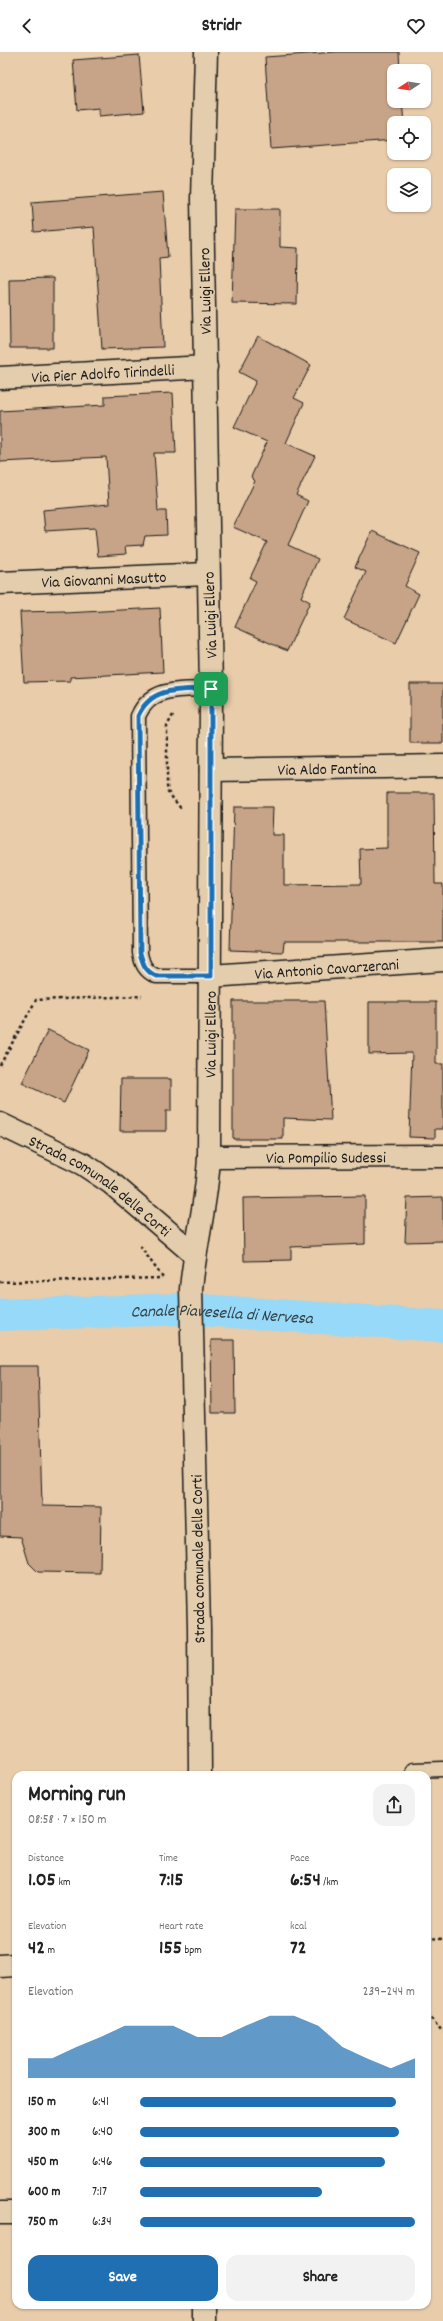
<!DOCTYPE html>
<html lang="en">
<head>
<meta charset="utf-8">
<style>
  body { margin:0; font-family:Dekko,sans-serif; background:#f2f2f2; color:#222; height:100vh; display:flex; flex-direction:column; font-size:15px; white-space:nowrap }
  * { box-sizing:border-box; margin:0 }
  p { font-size:13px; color:#767676 }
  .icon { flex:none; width:22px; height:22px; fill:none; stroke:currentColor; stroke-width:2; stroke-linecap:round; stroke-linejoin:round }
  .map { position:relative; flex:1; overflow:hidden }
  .drawer { position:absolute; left:12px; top:1719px; width:419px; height:538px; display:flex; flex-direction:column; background:#fff; border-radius:12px; box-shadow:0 1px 3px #0004 }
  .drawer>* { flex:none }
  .needle { width:26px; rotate:258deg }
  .buttons { position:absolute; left:387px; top:12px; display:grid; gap:8px }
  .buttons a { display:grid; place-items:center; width:44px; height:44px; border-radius:8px; background:#fff; box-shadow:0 1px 3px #0004; font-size:20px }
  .pin { position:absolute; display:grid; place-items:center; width:34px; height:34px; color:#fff; margin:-17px; border-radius:8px; box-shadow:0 2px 6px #0006 }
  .round { display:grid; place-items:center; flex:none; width:42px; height:42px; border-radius:12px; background:#f2f2f2 }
  .summary { display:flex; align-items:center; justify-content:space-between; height:68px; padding:0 16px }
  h1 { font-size:22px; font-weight:700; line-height:30px }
  .figures { display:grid; grid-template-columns:repeat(3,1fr); gap:6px; height:68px; padding:4px 16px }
  .figures div { display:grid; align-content:center }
  .figures b { font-size:20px; font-weight:700 }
  .figures small { font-size:11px; font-weight:400 }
  .figures p { font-size:11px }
  .chart { height:112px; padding:8px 16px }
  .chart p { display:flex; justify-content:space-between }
  .chart svg { width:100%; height:72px; margin-top:4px; fill:#1f6fb2; opacity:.7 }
  .button { display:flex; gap:8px; margin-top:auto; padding:8px 16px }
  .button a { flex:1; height:46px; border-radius:12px; background:#1f6fb2; color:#fff; font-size:16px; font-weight:700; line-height:46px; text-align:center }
  .button a+a { background:#f2f2f2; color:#222 }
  ul { padding:0 16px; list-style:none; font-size:13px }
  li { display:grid; grid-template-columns:64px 48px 1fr; align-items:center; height:30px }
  li i { height:10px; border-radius:5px; background:#1f6fb2 }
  header { display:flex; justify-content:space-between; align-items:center; height:52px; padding:0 16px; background:#fff; font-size:18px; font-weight:700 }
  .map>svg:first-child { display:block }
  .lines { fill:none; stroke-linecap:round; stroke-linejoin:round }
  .canal { stroke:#96d9f8; stroke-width:32 }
  .building { fill:#c7a488; stroke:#1c1c1c }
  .lane-casing { stroke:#1c1c1c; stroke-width:17 }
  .street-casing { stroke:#1c1c1c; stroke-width:25 }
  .path { stroke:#1c1c1c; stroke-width:2.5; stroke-dasharray:3 3; stroke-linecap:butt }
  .lane { stroke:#e3cdac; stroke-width:14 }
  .street { stroke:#e3cdac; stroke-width:22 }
  .route-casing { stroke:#fff; stroke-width:8 }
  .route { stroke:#1f6fb2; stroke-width:5 }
  .labels { text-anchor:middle; stroke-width:3; stroke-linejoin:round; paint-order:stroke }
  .street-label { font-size:16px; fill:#1c1c1c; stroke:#e3cdac }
  .water-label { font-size:17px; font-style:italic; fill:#344248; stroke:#e3cdac }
</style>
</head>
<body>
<header><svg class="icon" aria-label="back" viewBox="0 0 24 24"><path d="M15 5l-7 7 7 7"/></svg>Stridr<svg class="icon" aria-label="heart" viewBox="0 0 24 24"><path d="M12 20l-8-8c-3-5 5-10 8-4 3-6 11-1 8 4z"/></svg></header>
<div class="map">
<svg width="443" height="2269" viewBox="0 0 443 2269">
  <rect width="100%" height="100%" fill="#e9ccaa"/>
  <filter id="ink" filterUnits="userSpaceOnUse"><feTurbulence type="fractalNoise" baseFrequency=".025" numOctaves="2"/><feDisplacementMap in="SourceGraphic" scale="8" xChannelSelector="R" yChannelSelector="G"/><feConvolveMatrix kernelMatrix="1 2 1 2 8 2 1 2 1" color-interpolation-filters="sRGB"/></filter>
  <g filter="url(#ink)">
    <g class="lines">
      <!-- canal -->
      <path class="canal" id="s1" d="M0 1263 186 1257 443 1274"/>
    </g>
    <!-- building -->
    <path class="building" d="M337 0H399L400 19H394V49H402L404 71H394V88L271 97 265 5Z
      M139 3 144 60 99 64V56L77 58 73 8Z
      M163 140 168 205 159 206 163 295 102 297 94 175 34 180 32 150Z
      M235 157H280V195L298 196 297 252 232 251Z
      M53 226V296H10L9 227Z
      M258 284 311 313 294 346 304 351 286 391 315 404 296 443 308 449 288 493 318 507 301 545 310 550 287 599 235 575 256 529 250 526 267 490 233 475 255 429 251 425 267 390 234 375 256 329 239 320Z
      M173 341 176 401H154L158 459H166L167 483 145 484 143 493 125 494 126 502 98 504 95 476 45 479 43 458 109 452 106 405 0 410V359L105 353V344Z
      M372 479 420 501 405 534 419 542 396 591 344 567 366 520 355 515Z
      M160 556 163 620 70 625V629L24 630 20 560 65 559V561Z
      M410 632H443V691H410Z
      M387 741H434L435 832H443V890H284L283 900 230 898 234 755H273L272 783H284V833L361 832 360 797 387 796Z
      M233 949H324L331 1068 283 1066V1087H233Z
      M369 950H436V1012H443V1077H435V1086L409 1085 412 1001 369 1002Z
      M48 978 89 998 64 1051 22 1031Z
      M121 1027H171V1059H166V1079H120Z
      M365 1144V1192L291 1195V1208L244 1209 243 1146Z
      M443 1145V1189L405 1190 407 1146Z
      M211 1288H234L235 1361H212Z
      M0 1314H38L42 1454 101 1455 100 1521 38 1520 29 1511 21 1485 0 1484Z"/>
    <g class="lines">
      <defs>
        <path id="lane" d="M211 637C182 638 152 633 138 664L140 901C142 912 145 919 156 924H211
          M413 1718 443 1717"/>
        <g id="street">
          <path id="s2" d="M0 326 206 315"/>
          <path id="s3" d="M0 531 207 522"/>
          <path id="s4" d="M211 718 443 714"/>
          <path id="s5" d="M211 924 443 908"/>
          <path id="s6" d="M0 1072 83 1112 110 1130 194 1202"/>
          <path id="s7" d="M209 1105 443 1104"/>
          <path id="s8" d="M200 1723 199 1576 191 1237C195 1193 207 1150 209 1105L211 637 202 147 206 0"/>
          <path d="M0 1914 16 1913"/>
          <path d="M0 2161H16"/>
          <path d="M204 2269V2253"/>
        </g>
      </defs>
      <!-- lane casing -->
      <use href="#lane" class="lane-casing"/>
      <!-- street casing -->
      <use href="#street" class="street-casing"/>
      <!-- path -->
      <path class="path" d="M173 663 167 674V734L168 740 182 758
        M0 1013 36 948 142 944
        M140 1194 163 1226
        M0 1230 162 1226
        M427 1886 443 1887
        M427 1962 443 1980"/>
      <!-- lane -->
      <use href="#lane" class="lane"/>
      <!-- street -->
      <use href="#street" class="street"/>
    </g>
  </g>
  <g class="lines" filter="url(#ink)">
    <defs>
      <path id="route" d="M211 637V924H156C145 919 143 912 140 901L138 664C152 633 182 638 211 637Z"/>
    </defs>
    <!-- route casing -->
    <use href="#route" class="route-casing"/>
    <!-- route -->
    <use href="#route" class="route"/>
  </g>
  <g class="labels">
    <!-- street labels -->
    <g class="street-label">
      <text transform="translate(204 239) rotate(-91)" y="6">Via Luigi Ellero</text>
      <text dy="6" stroke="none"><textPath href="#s2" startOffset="103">Via Pier Adolfo Tirindelli</textPath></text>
      <text dy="6" stroke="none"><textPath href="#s3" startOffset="104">Via Giovanni Masutto</textPath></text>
      <text transform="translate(209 563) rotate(-92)" y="6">Via Luigi Ellero</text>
      <text dy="6" stroke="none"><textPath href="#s4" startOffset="116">Via Aldo Fantina</textPath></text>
      <text dy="6" stroke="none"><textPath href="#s5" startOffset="116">Via Antonio Cavarzerani</textPath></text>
      <text dy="6" stroke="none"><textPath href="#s8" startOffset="742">Via Luigi Ellero</textPath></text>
      <text dy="6" stroke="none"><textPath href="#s7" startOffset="117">Via Pompilio Sudessi</textPath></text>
      <text dy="6" stroke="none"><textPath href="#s6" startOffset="118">Strada comunale delle Corti</textPath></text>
      <text transform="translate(197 1507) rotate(-91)" y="6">Strada comunale delle Corti</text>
    </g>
    <!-- water labels -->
    <g class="water-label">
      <text dy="6" stroke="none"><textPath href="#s1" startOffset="222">Canale Piavesella di Nervesa</textPath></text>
    </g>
  </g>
</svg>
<div class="buttons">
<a><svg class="needle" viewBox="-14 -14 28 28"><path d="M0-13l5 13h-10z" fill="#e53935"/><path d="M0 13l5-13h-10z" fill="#767676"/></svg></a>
<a><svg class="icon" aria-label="locate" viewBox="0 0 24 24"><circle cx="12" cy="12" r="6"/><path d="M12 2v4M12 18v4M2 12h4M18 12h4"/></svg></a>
<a><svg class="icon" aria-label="layers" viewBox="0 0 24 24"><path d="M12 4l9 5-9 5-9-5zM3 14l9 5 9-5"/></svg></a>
</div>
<div class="pin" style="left:211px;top:637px;background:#1e9e55"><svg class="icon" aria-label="arrive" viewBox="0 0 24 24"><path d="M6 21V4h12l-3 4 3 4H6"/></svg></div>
<section class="drawer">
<div class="summary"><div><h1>Morning run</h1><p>08:58 · 7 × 150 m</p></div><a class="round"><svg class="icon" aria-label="share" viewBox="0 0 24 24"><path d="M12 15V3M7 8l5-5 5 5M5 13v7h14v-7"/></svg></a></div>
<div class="figures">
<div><p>Distance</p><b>1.05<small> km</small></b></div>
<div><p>Time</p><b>7:15</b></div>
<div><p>Pace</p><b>6:54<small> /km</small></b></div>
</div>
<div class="figures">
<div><p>Elevation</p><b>42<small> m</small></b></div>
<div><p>Heart rate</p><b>155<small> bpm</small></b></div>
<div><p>kcal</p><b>72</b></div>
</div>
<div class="chart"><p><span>Elevation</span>239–244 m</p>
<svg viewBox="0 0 160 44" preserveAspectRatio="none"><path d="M0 44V32L10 32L20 25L30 19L40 12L50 12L60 12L70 19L80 19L90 12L100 6L110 6L120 12L130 25L140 32L150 38L160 32V44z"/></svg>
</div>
<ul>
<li><b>150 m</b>6:41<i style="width:93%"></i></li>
<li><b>300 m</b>6:40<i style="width:94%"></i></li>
<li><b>450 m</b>6:46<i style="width:89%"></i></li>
<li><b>600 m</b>7:17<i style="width:66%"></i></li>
<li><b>750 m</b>6:34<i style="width:100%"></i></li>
</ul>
<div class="button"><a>Save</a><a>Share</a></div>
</section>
</div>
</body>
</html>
